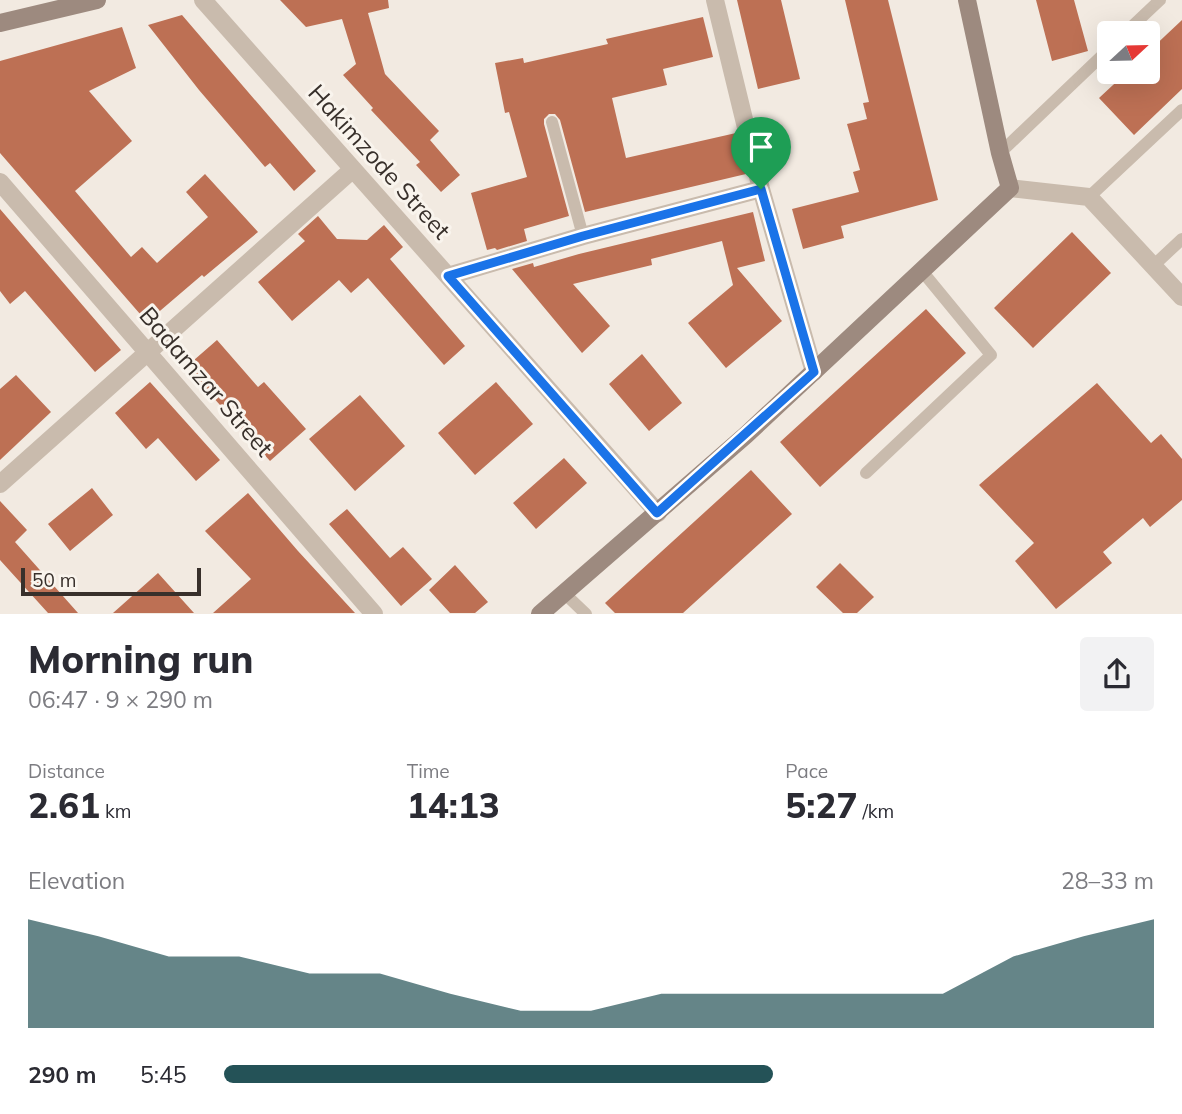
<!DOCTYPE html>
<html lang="en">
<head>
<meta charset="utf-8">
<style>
  body { margin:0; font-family:Mulish,sans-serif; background:#f2f2f3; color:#2b2b33; height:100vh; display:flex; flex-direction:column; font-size:26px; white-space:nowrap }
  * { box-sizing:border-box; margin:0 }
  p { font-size:23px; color:#7c7c81 }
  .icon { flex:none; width:38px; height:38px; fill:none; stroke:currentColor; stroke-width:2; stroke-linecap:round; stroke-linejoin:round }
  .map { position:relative; height:614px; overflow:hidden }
  .panel { display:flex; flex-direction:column; background:#fff; flex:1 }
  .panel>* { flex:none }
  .needle { width:46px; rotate:68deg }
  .fabs { position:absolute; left:1097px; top:21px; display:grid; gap:14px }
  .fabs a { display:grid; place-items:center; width:63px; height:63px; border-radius:7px; background:#fff; box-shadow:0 7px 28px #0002; font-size:35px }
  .scale { position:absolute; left:21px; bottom:18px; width:180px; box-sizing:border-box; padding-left:7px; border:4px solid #38302b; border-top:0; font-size:19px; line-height:24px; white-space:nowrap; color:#38302b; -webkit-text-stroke:5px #f9f4ed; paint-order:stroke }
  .pin { position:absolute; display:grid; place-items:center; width:60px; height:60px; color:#fff; margin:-72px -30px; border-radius:50% 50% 50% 0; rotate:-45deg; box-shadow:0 0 7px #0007 }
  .pin .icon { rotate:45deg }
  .round { display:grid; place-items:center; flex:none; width:74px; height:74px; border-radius:7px; background:#f2f2f3 }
  .overview { display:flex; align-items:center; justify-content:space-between; height:119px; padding:0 28px }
  h1 { font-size:38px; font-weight:800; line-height:52px }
  .figures { display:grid; grid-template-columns:repeat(3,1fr); gap:10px; height:119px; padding:7px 28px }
  .figures div { display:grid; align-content:center }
  .figures b { font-size:35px; font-weight:800 }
  .figures small { font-size:19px; font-weight:400 }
  .figures p { font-size:19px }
  .chart { height:196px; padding:14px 28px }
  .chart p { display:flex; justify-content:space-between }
  .chart svg { width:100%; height:126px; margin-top:7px; fill:#245257; opacity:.7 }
  ul { padding:0 28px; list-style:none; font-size:23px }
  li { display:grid; grid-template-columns:112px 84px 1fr; align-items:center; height:52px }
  li i { height:18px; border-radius:9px; background:#245257 }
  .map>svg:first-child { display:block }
  .building { fill:#bd7054 }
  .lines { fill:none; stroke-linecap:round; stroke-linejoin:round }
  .lane { stroke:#c9bbad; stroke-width:12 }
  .street { stroke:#c9bbad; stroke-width:18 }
  .secondary { stroke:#9d8a7f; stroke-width:18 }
  .route-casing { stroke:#fff; stroke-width:14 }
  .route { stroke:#1a73e8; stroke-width:9 }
  .labels { text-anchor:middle; stroke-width:6; stroke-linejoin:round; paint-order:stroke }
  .street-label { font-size:24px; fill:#38302b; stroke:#f9f4ed }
</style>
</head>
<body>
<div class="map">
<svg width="1182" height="614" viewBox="0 0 1182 614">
  <rect width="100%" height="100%" fill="#f2eae1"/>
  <!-- building -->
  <path class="building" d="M280 0H388L389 8 368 13 385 74 439 131 430 140 460 175 441 192 416 165 420 162 371 110 373 108 343 75 356 64 342 19 306 27Z
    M737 0H781L800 79 758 89Z
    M845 0H888L938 200 841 226 844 238 803 249 792 209 859 192 853 172 860 170 847 124 867 119 863 103 869 102Z
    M1036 0H1074L1088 51 1052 61Z
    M182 15 316 171 294 191 270 163 265 167 199 90 148 25Z
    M703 17 713 57 663 69 667 85 612 98 626 158 736 133 746 174 585 212 560 120 555 114H549L544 119V124L569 216 524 229 527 241 497 250 495 248 487 250 471 193 527 177 509 112 505 113 495 63 523 58 524 63 608 44 606 39Z
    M1182 20V89L1134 135 1099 98 1127 72H1148V52Z
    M122 27 136 68 89 91 132 141 75 191 131 257 142 247 157 263 208 217 186 192 205 174 258 232 204 277 202 275 147 322 0 153V61Z
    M0 209 121 350 95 372 25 291 10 304 0 291Z
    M753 212 765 261 737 268 782 321 726 368 688 323 733 285 722 241 651 259 652 265 573 284 610 326 582 353 512 269 533 263 534 267 579 254Z
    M318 216 337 239 367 240 384 225 403 247 390 259 465 346 444 365 368 278 351 293 339 280 292 321 258 282 305 241 298 234Z
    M1072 232 1111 273 1033 348 994 308Z
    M926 309 966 353 820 487 780 442Z
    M217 340 258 387 264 382 306 429 270 461 186 367Z
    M642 354 682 403 649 431 609 384Z
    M16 375 51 412 0 460V389Z
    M150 382 220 460 196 481 158 438 146 449 115 413Z
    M496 382 533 424 475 475 438 433Z
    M1097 383 1151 443 1161 434 1182 459V500L1150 527 1143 518 1103 552 1112 563 1056 609 1015 561 1034 543 979 485Z
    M360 395 405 446 355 491 309 439Z
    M564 458 587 483 536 529 513 503Z
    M751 470 792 514 683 613H615L605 603Z
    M92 488 113 515 70 551 48 524Z
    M248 493 298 551 355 613H213L251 579 205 531Z
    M0 501 27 530 15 542 78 613H48L0 560Z
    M347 509 390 558 403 547 432 579 401 606 329 524Z
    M840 563 874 597 857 613H843L816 587Z
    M455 565 488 602 475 613H450L429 590Z
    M158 573 194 613H113Z"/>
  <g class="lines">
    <!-- lane -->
    <path class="lane" d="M1125 33 1160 0
      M552 122 583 236
      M1000 153 1110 48
      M1089 197 1182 110
      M1153 266 1182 239
      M866 473 991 355 922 271
      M563 592 586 614"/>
    <!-- street -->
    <path class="street" d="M203 0 658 513
      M715 0 761 189 814 372
      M0 182 374 614
      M1010 188 1089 197 1182 297
      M448 276 583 236 761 189
      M0 484 352 170"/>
    <!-- secondary -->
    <path class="secondary" d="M0 23 97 0
      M540 614 746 435 1010 188 1000 153 967 0"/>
  </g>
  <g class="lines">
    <defs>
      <path id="route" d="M761 189 814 372 657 513 448 276 583 236Z"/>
    </defs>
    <!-- route casing -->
    <use href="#route" class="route-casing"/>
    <!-- route -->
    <use href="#route" class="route"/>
  </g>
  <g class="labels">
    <!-- street labels -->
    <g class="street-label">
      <text transform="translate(379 162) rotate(48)" y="8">Hakimzode Street</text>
      <text transform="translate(206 382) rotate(49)" y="8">Badamzar Street</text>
    </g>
  </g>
</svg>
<div class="fabs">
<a><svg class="needle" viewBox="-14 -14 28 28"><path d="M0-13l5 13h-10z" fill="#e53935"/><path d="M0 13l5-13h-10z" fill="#7c7c81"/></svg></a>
</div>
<div class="scale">50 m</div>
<div class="pin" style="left:761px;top:189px;background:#1e9e55"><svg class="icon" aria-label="arrive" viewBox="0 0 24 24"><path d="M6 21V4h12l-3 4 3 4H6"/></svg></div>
</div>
<section class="panel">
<div class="overview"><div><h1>Morning run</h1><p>06:47 · 9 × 290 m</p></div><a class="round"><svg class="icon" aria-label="share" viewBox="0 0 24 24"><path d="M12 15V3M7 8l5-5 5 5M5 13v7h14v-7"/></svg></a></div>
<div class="figures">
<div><p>Distance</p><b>2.61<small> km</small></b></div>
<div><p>Time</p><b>14:13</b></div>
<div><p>Pace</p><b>5:27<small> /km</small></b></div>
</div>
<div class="chart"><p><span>Elevation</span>28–33 m</p>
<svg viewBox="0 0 160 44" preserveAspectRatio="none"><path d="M0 44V6L10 12L20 19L30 19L40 25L50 25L60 32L70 38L80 38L90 32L100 32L110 32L120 32L130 32L140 19L150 12L160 6V44z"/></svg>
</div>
<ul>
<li><b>290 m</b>5:45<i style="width:59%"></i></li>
</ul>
</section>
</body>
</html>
